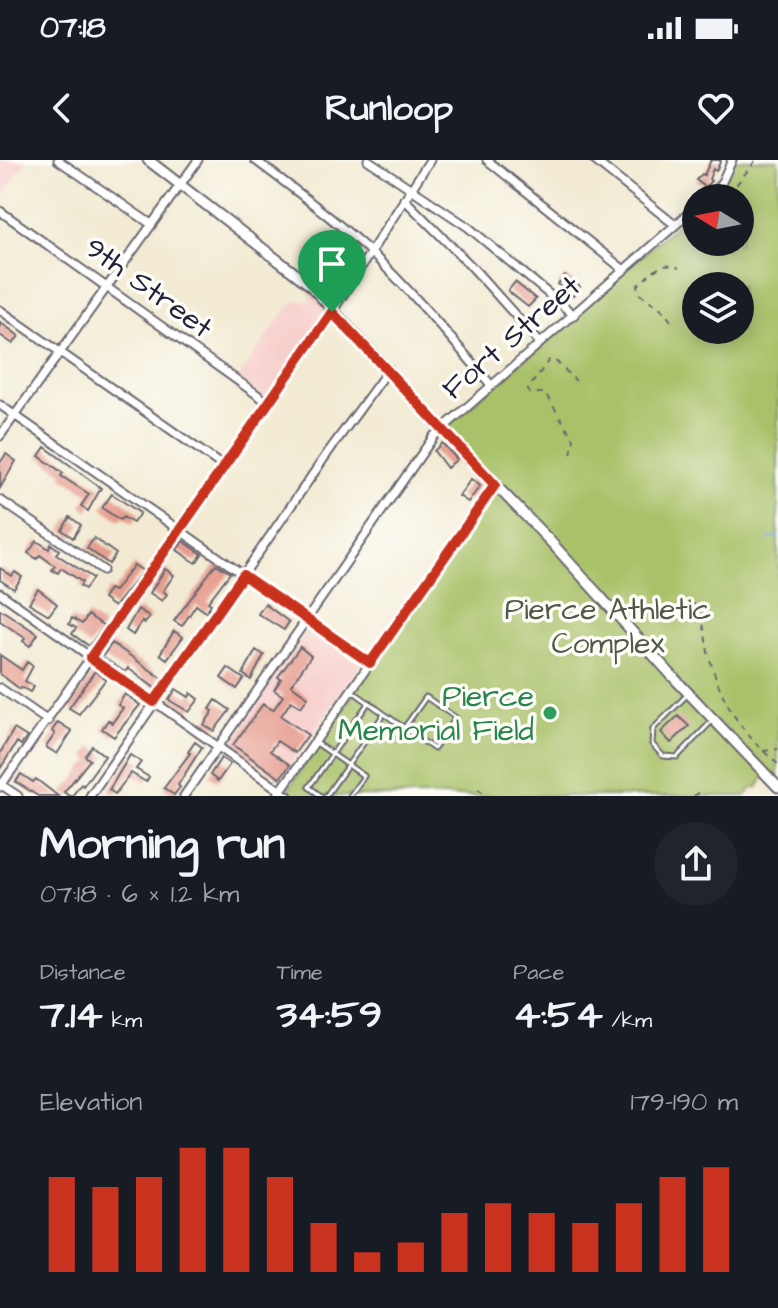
<!DOCTYPE html>
<html lang="en">
<head>
<meta charset="utf-8">
<style>
  body { margin:0; font-family:"Architects Daughter",sans-serif; background:#20242c; color:#f1f3f6; height:100vh; display:flex; flex-direction:column; font-size:30px; white-space:nowrap }
  * { box-sizing:border-box; margin:0 }
  p { font-size:26px; color:#9ea1a6 }
  .icon { flex:none; width:44px; height:44px; fill:none; stroke:currentColor; stroke-width:2; stroke-linecap:round; stroke-linejoin:round }
  .map { position:relative; height:636px; overflow:hidden }
  .sheet { display:flex; flex-direction:column; background:#171b24; flex:1 }
  .sheet>* { flex:none }
  .needle { width:52px; rotate:280deg }
  .controls { position:absolute; left:682px; top:24px; display:grid; gap:16px }
  .controls a { display:grid; place-items:center; width:72px; height:72px; border-radius:50%; background:#171b24; box-shadow:0 4px 20px #0003; font-size:40px }
  .pin { position:absolute; display:grid; place-items:center; width:68px; height:68px; color:#fff; margin:-82px -34px; border-radius:50% 50% 50% 0; rotate:-45deg; box-shadow:0 0 8px #0007 }
  .pin .icon { rotate:45deg }
  .round { display:grid; place-items:center; flex:none; width:84px; height:84px; border-radius:42px; background:#20242c }
  .overview { display:flex; align-items:center; justify-content:space-between; height:136px; padding:0 40px }
  h1 { font-size:44px; font-weight:700; line-height:60px }
  .metrics { display:grid; grid-template-columns:repeat(3,1fr); gap:12px; height:136px; padding:8px 40px }
  .metrics div { display:grid; align-content:center }
  .metrics b { font-size:40px; font-weight:700 }
  .metrics small { font-size:22px; font-weight:400 }
  .metrics p { font-size:22px }
  .chart { height:224px; padding:16px 40px }
  .chart p { display:flex; justify-content:space-between }
  .chart svg { width:100%; height:144px; margin-top:8px; stroke:#c8321e; stroke-width:6 }
  .status { display:flex; justify-content:space-between; align-items:center; height:56px; padding:0 40px; background:#171b24; direction:ltr }
  .status svg { height:22px; fill:currentColor }
  header { display:flex; justify-content:space-between; align-items:center; height:104px; padding:0 40px; background:#171b24; font-size:36px; font-weight:700 }
  .map>svg:first-child { display:block }
  .built { fill:#f7d0cd }
  .green { fill:#a9c167; stroke:#667251; stroke-width:2; fill-rule:evenodd }
  .lines { fill:none; stroke-linecap:round; stroke-linejoin:round }
  .stream { stroke:#64a9da; stroke-width:2 }
  .building { fill:#e69e90 }
  .lane-casing { stroke:#6b6870; stroke-width:7 }
  .street-casing { stroke:#6b6870; stroke-width:11 }
  .secondary-casing { stroke:#6b6870; stroke-width:13 }
  .path { stroke:#6b6870; stroke-width:2; stroke-dasharray:6 6; stroke-linecap:butt }
  .lane { stroke:#fff; stroke-width:3 }
  .street { stroke:#fff; stroke-width:7 }
  .secondary { stroke:#fff; stroke-width:9 }
  .route-casing { stroke:#fff; stroke-width:16 }
  .route { stroke:#c8321e; stroke-width:10 }
  .leisure-dot { fill:#2e9e5b; stroke:#fdfcf7; stroke-width:3 }
  .labels { text-anchor:middle; stroke-width:7; stroke-linejoin:round; paint-order:stroke }
  .street-label { font-size:30px; fill:#22223b; stroke:#fdfcf7 }
  .park-label { font-size:30px; fill:#515a4a; stroke:#fdfcf7 }
  .leisure-label { font-size:30px; fill:#27864d; stroke:#fdfcf7; text-anchor:end }
</style>
</head>
<body>
<div class="status"><b>07:18</b><svg viewBox="0 0 49 12"><path d="M0 12V9h3v3zM5 12V6h3v6zM10 12V3h3v9zM15 12V0h3v12zM26 1h20v11H26zM47 4h2v5h-2z"/></svg></div>
<header><svg class="icon" aria-label="back" viewBox="0 0 24 24"><path d="M15 5l-7 7 7 7"/></svg>Runloop<svg class="icon" aria-label="heart" viewBox="0 0 24 24"><path d="M12 20l-8-8c-3-5 5-10 8-4 3-6 11-1 8 4z"/></svg></header>
<div class="map">
<svg width="778" height="636" viewBox="0 0 778 636">
  <rect width="100%" height="100%" fill="#fdfcf7"/>
  <filter id="ink" filterUnits="userSpaceOnUse"><feTurbulence type="fractalNoise" baseFrequency=".0125" numOctaves="2"/><feDisplacementMap in="SourceGraphic" scale="16" xChannelSelector="R" yChannelSelector="G"/><feConvolveMatrix kernelMatrix="1 2 1 2 8 2 1 2 1" color-interpolation-filters="sRGB"/></filter>
  <filter id="wash" filterUnits="userSpaceOnUse"><feTurbulence type="fractalNoise" baseFrequency=".006" numOctaves="4" result="noise"/><feDisplacementMap in="SourceGraphic" scale="32" xChannelSelector="R" yChannelSelector="G"/><feGaussianBlur stdDeviation="1.8" result="paint"/><feColorMatrix in="noise" values="0 0 0 0 0 0 0 0 0 0 0 0 0 0 0 0 0 1.4 0 .05"/><feComposite in="paint" operator="in"/></filter>
  <g filter="url(#wash)">
    <rect width="100%" height="100%" fill="#f2ead2"/>
    <!-- built -->
    <path class="built" d="M0 0H27L0 41Z
      M301 123 333 151 270 242 237 219 285 151 297 140 310 142 311 135Z
      M307 470H311L360 505 280 620 228 585Z"/>
    <!-- green -->
    <path class="green" d="M734 0H778V624L767 613 758 627 752 628 746 636H292L286 632 496 327 444 269 696 47V82H740V38H706ZM696 126H740V170H696Z"/>
    <g class="lines">
      <!-- stream -->
      <path class="stream" d="M768 379 778 377"/>
    </g>
    <g id="blocks">
      <!-- building -->
      <path class="building" d="M711 0H721L716 11 713 9 709 19 711 21 705 27 696 20 702 14 704 15Z
        M565 116 580 127 573 136 558 124Z
        M515 122 536 139 528 147 508 131Z
        M0 162 19 176 13 184 0 175Z
        M442 283 457 299 447 308 434 291Z
        M45 287 101 328 88 351 81 346 89 334 61 316 63 313 39 296Z
        M6 294 16 301 0 328V303Z
        M471 319 480 326 468 342 459 336Z
        M112 334 140 353 133 363 123 357 120 360 102 348Z
        M70 357 81 365 73 378 62 370Z
        M94 378 116 394 109 404 87 388Z
        M37 381 49 389 51 384 59 390 56 394 93 418 85 429 80 426 82 422 61 408 58 413 52 410 55 406 40 395 37 399 28 393Z
        M183 381 202 394 196 403 177 390Z
        M216 404 230 413 208 442 211 444 206 452 196 445 182 466 174 461Z
        M134 405 143 411 114 447 103 439 109 429 114 431Z
        M0 408 12 416 15 412 22 417 14 429 0 420Z
        M165 409 174 415 163 431 167 434 162 441 150 433Z
        M38 429 57 444 49 455 29 443Z
        M265 444 289 462 284 470 258 454Z
        M0 449 38 474 30 486 23 481 25 478 0 461Z
        M138 449 150 457 145 463 142 461 133 475 126 470Z
        M88 455 104 466 89 486 72 474 76 468 69 464 72 458 82 464Z
        M174 471 183 477 167 499 160 494Z
        M112 483 163 519 156 529 128 508 125 512 102 497Z
        M300 487 311 496 291 525 308 537 301 547 291 541 281 556 308 575 295 593 277 581 270 591 290 605 280 618 233 585 263 544 273 550 283 536 274 530 281 519 278 517Z
        M256 490 264 495 251 520 243 514Z
        M0 495 22 510 27 502 33 506 25 521 34 526 30 532 21 527 20 529 0 514Z
        M228 508 244 519 237 529 221 518Z
        M95 511 106 519 79 554 69 548Z
        M176 529 189 537 191 533 199 539 189 552 169 540Z
        M125 534 140 545 114 577 102 569 108 560 112 563 123 548 118 545Z
        M216 540 230 550 214 571 204 565 213 551 210 549Z
        M678 556 689 566 671 583 661 572Z
        M58 562 72 571 57 594 46 587 55 574 52 571Z
        M14 569 27 577 21 585 17 582 0 609V593Z
        M195 582 202 587 178 625 180 627 174 635 164 628 190 593 188 592Z
        M92 586 105 596 83 626 81 624 72 636H69L64 632 90 600 85 596Z
        M130 595 141 602 136 609 149 617 146 622 131 613 115 634 109 630Z
        M221 598 230 604 218 621 210 615Z
        M21 614 33 622 36 619 58 636H38L16 622Z"/>
    </g>
  </g>
  <g filter="url(#ink)">
    <use href="#blocks" fill-opacity="0" stroke="#6b6870" stroke-width="2"/>
    <g class="lines">
      <defs>
        <path id="lane" d="M351 530 404 568 426 537 456 558 434 589 404 568
          M688 534 653 569 652 584 663 596 677 597 711 562
          M315 582 364 616 350 636
          M321 636 309 627 369 542
          M326 636 384 554"/>
        <path id="street" d="M58 0 151 64
          M255 0C293 28 331 57 366 88 411 130 451 178 491 225
          M368 0 468 67 574 155
          M487 0 624 110
          M594 0 675 65
          M706 38 721 24 732 0
          M404 39 473 108 540 183
          M0 51 269 243
          M0 150 224 307
          M0 245 370 503
          M0 276 198 0
          M0 340 103 410
          M0 433 288 636
          M0 528 48 561
          M0 624 18 636
          M0 627 332 152 430 0
          M90 636 329 291 389 209
          M184 636 434 276 696 47
          M277 636 495 325"/>
        <path id="secondary" d="M148 0 310 125 441 269 550 381 675 519 778 627"/>
      </defs>
      <!-- lane casing -->
      <use href="#lane" class="lane-casing"/>
      <!-- street casing -->
      <use href="#street" class="street-casing"/>
      <!-- secondary casing -->
      <use href="#secondary" class="secondary-casing"/>
      <!-- path -->
      <path class="path" d="M729 34 756 0
        M732 82 738 88
        M671 161 662 149 640 134 638 125C652 113 661 100 679 108
        M571 294 574 279 545 233H529L528 229 549 200 557 202 576 221
        M693 443C706 460 704 476 709 496 722 543 740 572 778 604
        M763 591 778 589
        M478 629 488 636
        M694 636 700 632"/>
      <!-- lane -->
      <use href="#lane" class="lane"/>
      <!-- street -->
      <use href="#street" class="street"/>
      <!-- secondary -->
      <use href="#secondary" class="secondary"/>
    </g>
  </g>
  <g class="lines" filter="url(#ink)">
    <defs>
      <path id="route" d="M332 152 495 325 370 503 243 415 154 542 90 498Z"/>
    </defs>
    <!-- route casing -->
    <use href="#route" class="route-casing"/>
    <!-- route -->
    <use href="#route" class="route"/>
  </g>
  <!-- markers -->
  <circle class="leisure-dot" cx="550" cy="553" r="8"/>
  <g class="labels">
    <!-- street labels -->
    <g class="street-label">
      <text transform="translate(149 127) rotate(36)" y="10">9th Street</text>
      <text transform="translate(511 177) rotate(-41)" y="10">Fort Street</text>
    </g>
    <!-- park labels -->
    <g class="park-label">
      <text x="608" y="459">Pierce Athletic<tspan x="608" dy="34">Complex</tspan></text>
    </g>
    <!-- leisure labels -->
    <g class="leisure-label">
      <text x="534" y="546">Pierce<tspan x="534" dy="34">Memorial Field</tspan></text>
    </g>
  </g>
</svg>
<div class="controls">
<a><svg class="needle" viewBox="-14 -14 28 28"><path d="M0-13l5 13h-10z" fill="#e53935"/><path d="M0 13l5-13h-10z" fill="#9ea1a6"/></svg></a>
<a><svg class="icon" aria-label="layers" viewBox="0 0 24 24"><path d="M12 4l9 5-9 5-9-5zM3 14l9 5 9-5"/></svg></a>
</div>
<div class="pin" style="left:332px;top:152px;background:#1e9e55"><svg class="icon" aria-label="arrive" viewBox="0 0 24 24"><path d="M6 21V4h12l-3 4 3 4H6"/></svg></div>
</div>
<section class="sheet">
<div class="overview"><div><h1>Morning run</h1><p>07:18 · 6 × 1.2 km</p></div><a class="round"><svg class="icon" aria-label="share" viewBox="0 0 24 24"><path d="M12 15V3M7 8l5-5 5 5M5 13v7h14v-7"/></svg></a></div>
<div class="metrics">
<div><p>Distance</p><b>7.14<small> km</small></b></div>
<div><p>Time</p><b>34:59</b></div>
<div><p>Pace</p><b>4:54<small> /km</small></b></div>
</div>
<div class="chart"><p><span>Elevation</span>179–190 m</p>
<svg viewBox="0 0 160 44" preserveAspectRatio="none"><path d="M5 44V15M15 44V18M25 44V15M35 44V6M45 44V6M55 44V15M65 44V29M75 44V38M85 44V35M95 44V26M105 44V23M115 44V26M125 44V29M135 44V23M145 44V15M155 44V12"/></svg>
</div>
</section>
</body>
</html>
